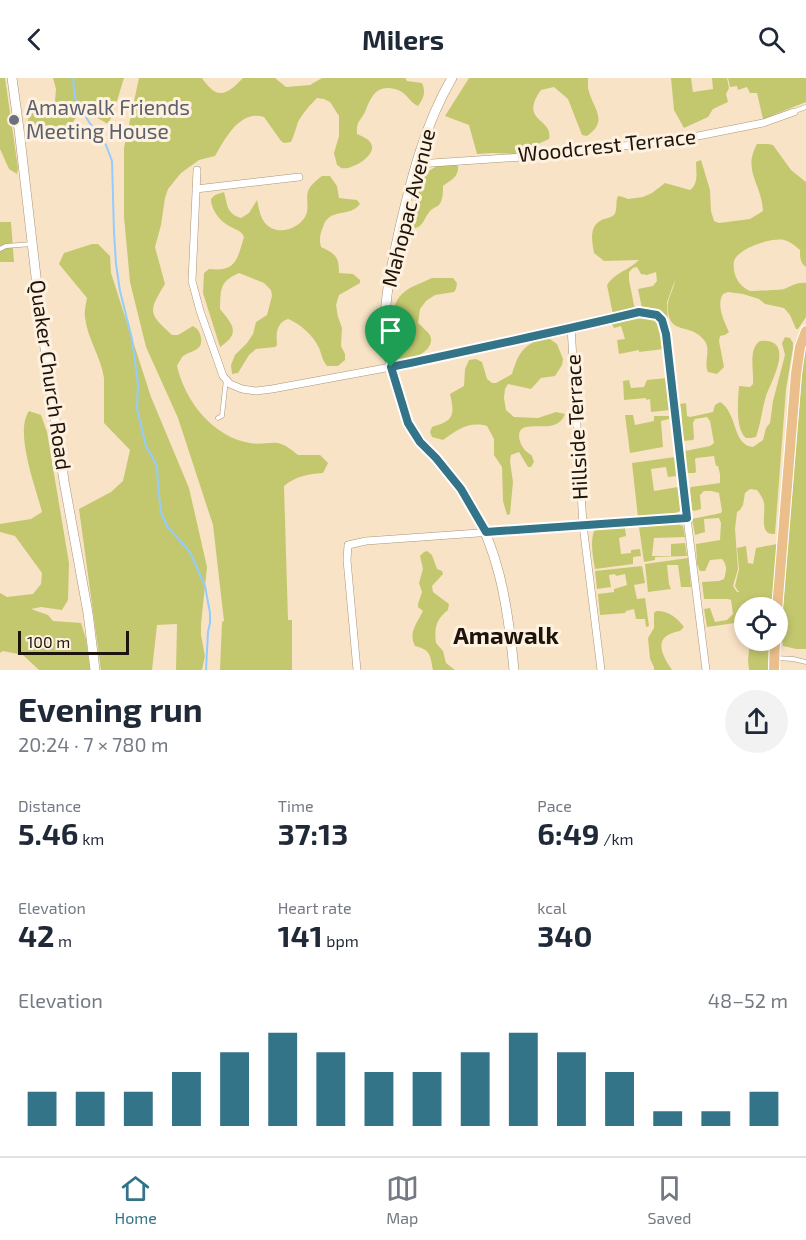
<!DOCTYPE html>
<html lang="en">
<head>
<meta charset="utf-8">
<style>
  body { margin:0; font-family:"Exo 2",sans-serif; background:#f2f2f3; color:#1f2937; height:100vh; display:flex; flex-direction:column; font-size:22px; white-space:nowrap }
  * { box-sizing:border-box; margin:0 }
  p { font-size:20px; color:#747a83 }
  .icon { flex:none; width:33px; height:33px; fill:none; stroke:currentColor; stroke-width:2; stroke-linecap:round; stroke-linejoin:round }
  .map { position:relative; height:592px; overflow:hidden }
  .drawer { display:flex; flex-direction:column; background:#fff; flex:1 }
  .drawer>* { flex:none }
  .tools { position:absolute; left:734px; top:519px; display:grid; gap:12px }
  .tools a { display:grid; place-items:center; width:54px; height:54px; border-radius:50%; background:#fff; box-shadow:0 3px 9px #0003; font-size:30px }
  .scale { position:absolute; left:18px; bottom:15px; width:111px; box-sizing:border-box; padding-left:6px; border:3px solid #1d150b; border-top:0; font-size:16px; line-height:21px; white-space:nowrap; color:#1d150b; -webkit-text-stroke:4px #fff1e0; paint-order:stroke }
  .pin { position:absolute; display:grid; place-items:center; width:51px; height:51px; color:#fff; margin:-62px -26px; border-radius:50% 50% 50% 0; rotate:-45deg; box-shadow:0 0 6px #0007 }
  .pin .icon { rotate:45deg }
  .round { display:grid; place-items:center; flex:none; width:63px; height:63px; border-radius:32px; background:#f2f2f3 }
  .summary { display:flex; align-items:center; justify-content:space-between; height:102px; padding:0 18px }
  h1 { font-size:33px; font-weight:700; line-height:45px }
  .stats { display:grid; grid-template-columns:repeat(3,1fr); gap:9px; height:102px; padding:6px 18px }
  .stats div { display:grid; align-content:center }
  .stats b { font-size:30px; font-weight:700 }
  .stats small { font-size:16px; font-weight:400 }
  .stats p { font-size:16px }
  .chart { height:168px; padding:12px 18px }
  .chart p { display:flex; justify-content:space-between }
  .chart svg { width:100%; height:108px; margin-top:6px; stroke:#347488; stroke-width:6 }
  header { display:flex; justify-content:space-between; align-items:center; height:78px; padding:0 18px; background:#fff; font-size:27px; font-weight:700 }
  .tabs { display:flex; justify-content:space-around; align-items:center; height:84px; border-top:2px solid #e0e1e3; background:#fff; font-size:16px; color:#747a83 }
  .tabs a { display:grid; justify-items:center; gap:3px }
  .tabs .active { color:#347488 }
  .map>svg:first-child { display:block }
  .green { fill:#c3c86f }
  .lines { fill:none; stroke-linecap:round; stroke-linejoin:round }
  .stream { stroke:#94ccff; stroke-width:2 }
  .service-casing { stroke:#aa957a; stroke-width:5 }
  .minor-casing { stroke:#aa957a; stroke-width:8 }
  .tertiary-casing { stroke:#aa957a; stroke-width:10 }
  .primary-casing { stroke:#fff; stroke-width:12 }
  .service { stroke:#fff; stroke-width:4 }
  .minor { stroke:#fff; stroke-width:7 }
  .tertiary { stroke:#fff; stroke-width:9 }
  .primary { stroke:#ebbf8c; stroke-width:10 }
  .route-casing { stroke:#fff; stroke-width:12 }
  .route { stroke:#347488; stroke-width:8 }
  .worship-dot { fill:#6b7280; stroke:#fff1e0; stroke-width:2 }
  .labels { text-anchor:middle; stroke-width:6; stroke-linejoin:round; paint-order:stroke }
  .worship-label { font-size:21px; fill:#5b616d; stroke:#fff1e0; text-anchor:start }
  .street-label { font-size:21px; fill:#1d150b; stroke:#fff1e0 }
  .quarter-label { font-size:24px; font-weight:bold; fill:#1d150b; stroke:#fff1e0 }
</style>
</head>
<body>
<header><svg class="icon" aria-label="back" viewBox="0 0 24 24"><path d="M15 5l-7 7 7 7"/></svg>Milers<svg class="icon" aria-label="search" viewBox="0 0 24 24"><circle cx="10" cy="10" r="6"/><path d="M15 15l6 6"/></svg></header>
<div class="map">
<svg width="806" height="592" viewBox="0 0 806 592">
  <rect width="100%" height="100%" fill="#f9e3c6"/>
  <!-- green -->
  <path class="green" d="M0 0H5L18 90 17 96 9 91 0 71Z
    M53 0H124L113 36 108 46 89 35 78 36 62 62 51 64 46 55 27 46 31 29 55 23 56 11Z
    M139 0H202C217 22 226 18 243 0H275L286 9 310 7 322 0H405L407 3 422 5C426 14 424 20 418 28 409 24 406 13 395 11 376 6 371 19 365 34 360 44 356 43 357 56 361 58 367 60 370 64 380 76 351 93 341 90 340 89 339 88 337 87L334 75 339 58V38L330 24 324 21 317 20C311 26 302 36 298 44 296 51 294 57 291 64L284 65 281 63 264 39C240 31 225 61 215 78L199 82 181 95 168 111 165 120 161 147 155 169 165 206C148 234 148 235 172 257H178L193 248C198 251 200 254 201 260 203 274 190 272 182 279 181 281 178 286 177 288 185 323 213 359 250 365 259 367 269 364 278 365 286 367 292 372 298 377H320L328 385 323 395C308 396 296 398 284 408L288 542H292V592H220L222 544 224 543 213 447 178 340 146 269 130 204 124 139V70Z
    M469 0H588C588 2 588 8 588 10 592 30 610 42 587 58L582 57 568 21 554 9 541 12C518 44 554 40 549 61L516 76 493 75 477 76 469 47 445 38Z
    M671 0H691L693 14 713 11 712 0H727L729 10 726 16 728 24 713 31 708 39 684 50 674 32Z
    M728 0H806V24L763 41 757 15H750L747 9 738 12 737 8 730 9Z
    M757 66H768L773 67 791 92 806 104V189C800 185 800 179 800 172 795 168 791 164 784 162 772 159 738 170 734 183 733 188 734 196 737 201 739 206 746 212 751 213 753 213 782 212 784 211 792 208 797 204 806 205V239L798 251H796L790 237 784 230 765 226 759 221 743 216 728 214 723 216C716 227 724 243 729 254L725 257 720 258 719 263 724 289 717 296 708 294C703 283 712 272 704 262 689 243 666 260 668 225 669 218 674 210 675 202L667 224 668 245C662 234 653 233 642 230L638 211 653 208 657 203 656 194 647 197 641 196 637 189 633 190 629 194V202L635 232 613 237 607 207C614 195 629 192 639 182L604 183 594 175C592 164 589 149 600 143 604 140 609 141 614 137 618 132 615 124 618 118L623 119 628 121 643 119 652 115 665 105 690 112C699 105 696 94 696 84L701 82 710 112 711 133 714 143 719 145 750 141 763 133C762 106 742 93 757 66Z
    M452 86 458 88C459 99 451 102 443 108 443 114 443 122 439 127 437 129 433 130 431 132 421 143 426 150 406 152L422 97 437 88Z
    M322 98H330L337 108 339 120 357 122 360 126C350 140 329 129 323 149 320 156 319 162 321 169 336 176 339 179 339 195L353 196 360 202V205L339 217 336 227 338 239 342 250 341 268 345 276V282L338 288H327C322 282 322 277 319 270 314 258 299 245 288 241 276 245 276 256 277 267L275 269 256 271 249 277 238 295 232 296 231 287 235 277 247 265 253 256 256 244 267 237 272 218 271 212 264 205 239 195C219 204 221 211 220 231 233 247 241 255 220 269L203 215 204 195 209 191C236 194 237 182 244 159 241 152 236 152 229 148 220 143 211 132 211 121L215 117 224 114C228 128 226 135 241 140L249 135 257 122C259 130 260 139 265 145 276 158 297 152 305 139 311 129 303 117 311 108 314 104 318 101 322 98Z
    M0 144H11L14 184H0Z
    M92 166H98L110 178 111 195 151 319 189 410 207 489 201 546V557L205 578 202 592H176L177 546 157 547 152 592H101L79 431 111 414 123 403 130 372 104 345V300C101 279 87 260 85 239 84 233 86 226 87 220L59 186 64 175Z
    M432 200H453L457 205 456 211 454 214 435 217 426 223 420 231 418 245C422 249 430 255 431 260 433 275 407 284 396 282 394 263 386 231 402 216 410 208 422 205 432 200Z
    M647 239C662 243 662 258 664 271L639 274V272L619 276 617 262 625 261 621 248 614 250 612 246Z
    M785 259 790 260 793 265V270L786 311 775 456C758 458 766 435 764 425 763 420 760 416 757 412L750 411 745 415 743 427 740 432 737 434 735 451 738 491 733 508 737 514H740L738 513 735 508 739 491 737 470 746 468 748 485 753 486 756 470 777 466 772 529H751L749 524 750 529 744 530V550H736L735 545 707 549 704 531 710 530 715 544 727 542 733 536 731 522 728 521H704L702 504 719 503 724 501C726 493 728 488 722 481L710 482 705 493H700L697 486 696 466 720 462 721 445 719 440 704 441 705 454 695 457 692 441 721 435 722 433 719 415 711 413H704L700 417 701 431 694 433 692 432 690 411 691 409 720 405V396L718 388H716L714 378 697 380 695 381 696 393 695 395H687L685 373 710 368 714 365 710 343 707 339 695 341 693 345 694 360 693 362 683 363C681 350 683 338 680 326L686 325 687 338 690 339 713 334 715 327 720 324C738 335 732 367 753 369L763 362 766 350 770 345 773 323 785 277 782 265Z
    M539 261H550L557 266 563 281 562 287 555 298 541 300 531 311 508 306 505 311 504 320 506 332 514 339 538 340 556 334 565 336C558 354 540 346 526 349 515 351 519 366 525 372 525 373 532 377 532 378L534 384 531 389H528L519 374 511 377 510 383 513 404 510 436 507 437 503 423 502 389 494 377V361L487 348C469 343 457 352 443 362L432 359 430 354 432 349C454 343 455 337 450 316L464 308 465 291 469 282 476 281 482 284 487 301 492 305H496L512 296C518 277 521 270 539 261Z
    M760 263C796 260 772 302 766 318 762 331 761 345 756 359L751 360H746C735 351 738 322 739 308L750 309 753 306C754 292 748 271 760 263Z
    M806 270V571H796L783 568 781 553 803 285Z
    M667 300 671 332 651 334 650 321 646 322V320L624 322 623 303 629 302 631 310 644 309 647 302Z
    M29 333 41 337 47 354 69 485 68 522 62 532 41 529 31 531 48 537 53 543 81 545 86 561 90 592H39L23 577 3 573 0 575V515L7 519 33 516 41 506 42 495 15 458 0 454V446L31 441 42 434C36 410 14 354 29 333Z
    M625 337H633L635 347 654 343V338H669V341L661 343 663 369 630 375Z
    M675 379 678 397 677 398 668 399 666 389 651 391 654 413 678 409C682 415 682 427 680 433L672 437 638 440 632 385Z
    M678 446 683 448 685 459 654 460 652 478H671V466L685 465 687 478 655 479V482L644 484 639 449Z
    M625 450 626 458 619 460 621 476 631 475V472L640 471 641 478 633 479V486L595 491C593 479 590 465 594 453L599 451Z
    M427 473 432 477 437 491 442 493 443 496 432 508 433 514 449 526 448 532C436 541 434 551 436 565L443 573 446 585 455 592H433C430 577 431 572 415 568 408 555 417 545 423 533L418 529V526L422 514 419 505 423 491 420 478 424 474Z
    M688 480 691 509H681L678 487H667L669 506 671 511 648 514 645 486Z
    M642 488 645 505 634 507 637 521 645 520 649 548 646 549 645 541H636L634 531 626 533 625 535 600 537 598 516 614 514V511L627 507 625 496 616 498 615 496 609 497 611 509 597 511 595 493Z
    M656 533C667 532 678 540 684 549L680 553C653 558 660 574 672 592H654V589L650 581 648 560 654 550V535Z
    M750 563H769L768 592H749L748 582Z"/>
  <g class="lines">
    <!-- stream -->
    <path class="stream" d="M73 0 75 20 89 44 106 67 112 83 114 154 116 186 120 213 132 261 138 306 137 331 146 368 157 388 158 408 161 435 167 448 190 474 205 508 210 535V545L208 554 206 592"/>
    <defs>
      <path id="service" d="M795 33 806 29
        M0 171 6 168 32 166
        M218 340 222 338 226 301
        M775 580 793 581 806 584"/>
      <path id="minor" d="M417 86 538 78 683 61 763 45 794 34
        M197 92 192 203 200 233 223 298 230 306 242 311 256 313 272 311 391 289 571 249 605 243 639 234 658 237 662 242 666 256 687 440 706 592
        M196 111 299 99
        M571 249 583 447 601 592
        M357 592 347 482 348 467 366 463 687 440"/>
      <path id="tertiary" d="M12 0 19 51 41 242 64 403 88 535 95 592
        M452 0C425 46 412 98 400 149 393 182 385 214 385 248 386 273 393 299 401 323 403 330 405 338 408 345 414 359 426 368 436 380 444 390 454 401 461 411 499 464 508 529 514 592"/>
      <path id="primary" d="M777 532 796 296 800 269 806 253
        M774 592 775 562"/>
    </defs>
    <!-- service casing -->
    <use href="#service" class="service-casing"/>
    <!-- minor casing -->
    <use href="#minor" class="minor-casing"/>
    <!-- tertiary casing -->
    <use href="#tertiary" class="tertiary-casing"/>
    <!-- primary casing -->
    <use href="#primary" class="primary-casing"/>
    <!-- service -->
    <use href="#service" class="service"/>
    <!-- minor -->
    <use href="#minor" class="minor"/>
    <!-- tertiary -->
    <use href="#tertiary" class="tertiary"/>
    <!-- primary -->
    <use href="#primary" class="primary"/>
  </g>
  <g class="lines">
    <defs>
      <path id="route" d="M639 234 657 237 662 242 666 256 687 440 486 454 461 411 436 380 420 364 408 345 391 289C474 271 557 254 639 234Z"/>
    </defs>
    <!-- route casing -->
    <use href="#route" class="route-casing"/>
    <!-- route -->
    <use href="#route" class="route"/>
  </g>
  <!-- markers -->
  <circle class="worship-dot" cx="14" cy="42" r="6"/>
  <g class="labels">
    <!-- worship labels -->
    <g class="worship-label">
      <text x="26" y="37">Amawalk Friends<tspan x="26" dy="24">Meeting House</tspan></text>
    </g>
    <!-- street labels -->
    <g class="street-label">
      <text transform="translate(607 68) rotate(-6)" y="7">Woodcrest Terrace</text>
      <text transform="translate(409 130) rotate(-76)" y="7">Mahopac Avenue</text>
      <text transform="translate(50 297) rotate(82)" y="7">Quaker Church Road</text>
      <text transform="translate(577 349) rotate(-93)" y="7">Hillside Terrace</text>
    </g>
    <!-- quarter labels -->
    <g class="quarter-label">
      <text x="506" y="566">Amawalk</text>
    </g>
  </g>
</svg>
<div class="tools">
<a><svg class="icon" aria-label="locate" viewBox="0 0 24 24"><circle cx="12" cy="12" r="6"/><path d="M12 2v4M12 18v4M2 12h4M18 12h4"/></svg></a>
</div>
<div class="scale">100 m</div>
<div class="pin" style="left:391px;top:289px;background:#1e9e55"><svg class="icon" aria-label="arrive" viewBox="0 0 24 24"><path d="M6 21V4h12l-3 4 3 4H6"/></svg></div>
</div>
<section class="drawer">
<div class="summary"><div><h1>Evening run</h1><p>20:24 · 7 × 780 m</p></div><a class="round"><svg class="icon" aria-label="share" viewBox="0 0 24 24"><path d="M12 15V3M7 8l5-5 5 5M5 13v7h14v-7"/></svg></a></div>
<div class="stats">
<div><p>Distance</p><b>5.46<small> km</small></b></div>
<div><p>Time</p><b>37:13</b></div>
<div><p>Pace</p><b>6:49<small> /km</small></b></div>
</div>
<div class="stats">
<div><p>Elevation</p><b>42<small> m</small></b></div>
<div><p>Heart rate</p><b>141<small> bpm</small></b></div>
<div><p>kcal</p><b>340</b></div>
</div>
<div class="chart"><p><span>Elevation</span>48–52 m</p>
<svg viewBox="0 0 160 44" preserveAspectRatio="none"><path d="M5 44V30M15 44V30M25 44V30M35 44V22M45 44V14M55 44V6M65 44V14M75 44V22M85 44V22M95 44V14M105 44V6M115 44V14M125 44V22M135 44V38M145 44V38M155 44V30"/></svg>
</div>
</section>
<nav class="tabs">
<a class="active"><svg class="icon" aria-label="home" viewBox="0 0 24 24"><path d="M3 11l9-7 9 7M6 9v11h12V9"/></svg>Home</a>
<a><svg class="icon" aria-label="map" viewBox="0 0 24 24"><path d="M3 6l6-2 6 2 6-2v14l-6 2-6-2-6 2zM9 4v14M15 6v14"/></svg>Map</a>
<a><svg class="icon" aria-label="saved" viewBox="0 0 24 24"><path d="M7 4h10v16l-5-4-5 4z"/></svg>Saved</a>
</nav>
</body>
</html>
